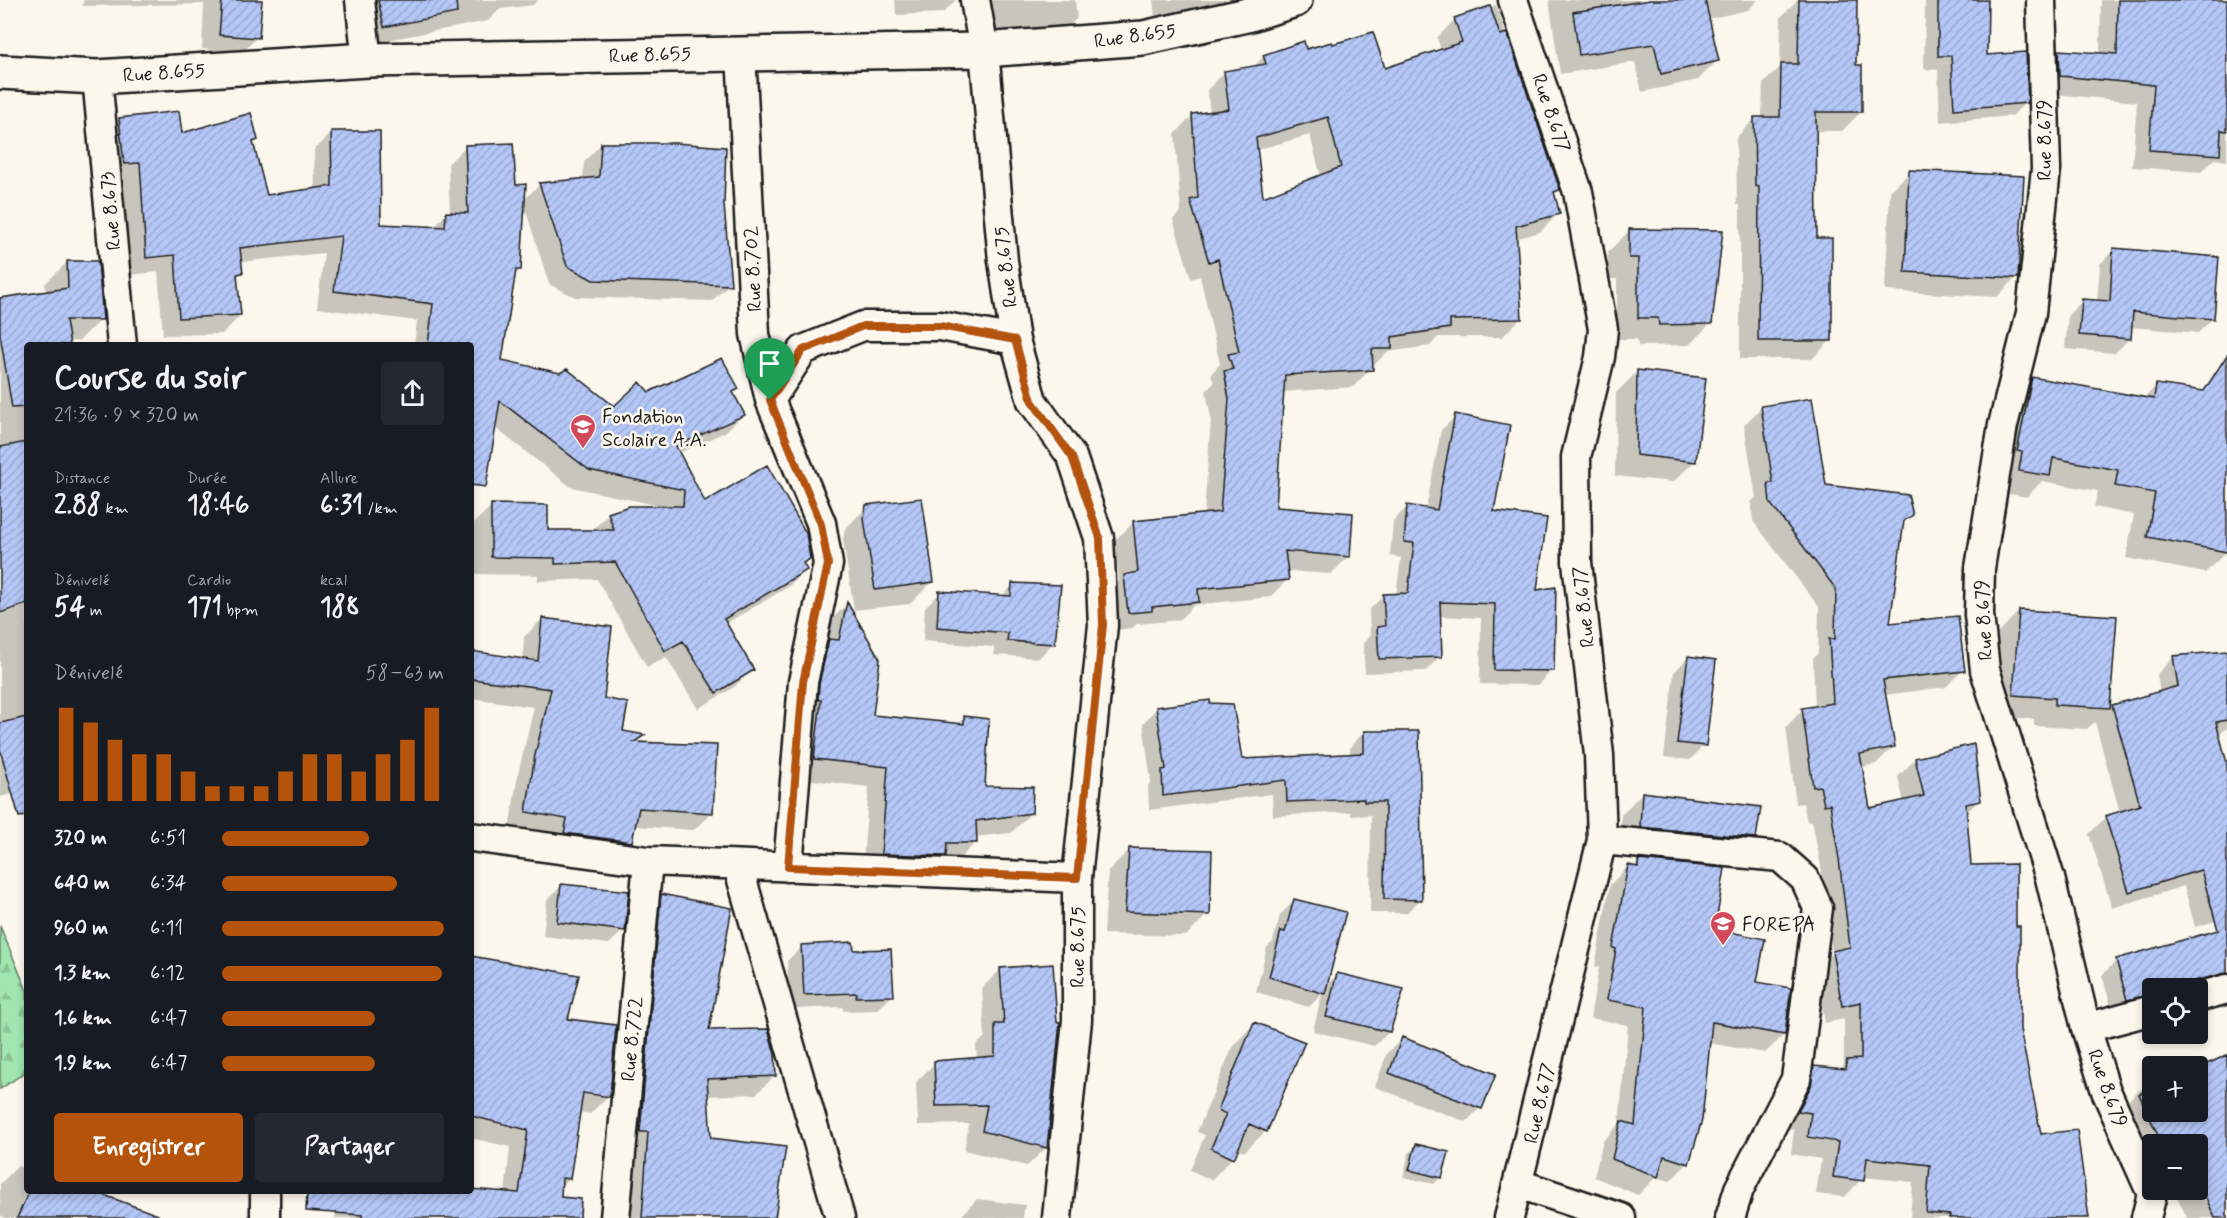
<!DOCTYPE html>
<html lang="fr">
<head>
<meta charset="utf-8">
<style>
  body { margin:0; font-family:Mynerve,sans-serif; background:#242831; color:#f1f3f6; height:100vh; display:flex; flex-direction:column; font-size:22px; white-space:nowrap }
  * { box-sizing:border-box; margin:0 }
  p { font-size:20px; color:#9ea1a6 }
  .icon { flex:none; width:33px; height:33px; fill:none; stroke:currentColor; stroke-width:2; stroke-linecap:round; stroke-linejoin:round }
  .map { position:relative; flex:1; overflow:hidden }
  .sheet { position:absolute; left:24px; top:342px; width:450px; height:852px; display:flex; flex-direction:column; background:#171b24; border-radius:6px; box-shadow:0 3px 9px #0003 }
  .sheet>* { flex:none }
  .fabs { position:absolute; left:2142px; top:978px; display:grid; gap:12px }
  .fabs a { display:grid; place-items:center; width:66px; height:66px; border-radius:6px; background:#171b24; box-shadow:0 3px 9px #0003; font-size:30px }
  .pin { position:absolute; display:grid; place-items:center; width:51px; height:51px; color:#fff; margin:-62px -26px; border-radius:50% 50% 50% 0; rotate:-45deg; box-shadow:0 0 6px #0007 }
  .pin .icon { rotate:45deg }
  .round { display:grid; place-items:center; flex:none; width:63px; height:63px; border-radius:6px; background:#242831 }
  .head { display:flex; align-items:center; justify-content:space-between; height:102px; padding:0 30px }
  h1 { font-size:33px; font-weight:700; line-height:45px }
  .stats { display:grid; grid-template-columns:repeat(3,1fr); gap:9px; height:102px; padding:6px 30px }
  .stats div { display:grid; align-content:center }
  .stats b { font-size:26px; font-weight:700 }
  .stats small { font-size:16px; font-weight:400 }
  .stats p { font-size:16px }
  .chart { height:168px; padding:12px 30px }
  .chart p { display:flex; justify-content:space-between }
  .chart svg { width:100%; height:108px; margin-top:6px; stroke:#b45309; stroke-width:6 }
  .action { display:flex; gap:12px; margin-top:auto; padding:12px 30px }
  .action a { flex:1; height:69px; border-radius:6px; background:#b45309; color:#fff; font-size:24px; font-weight:700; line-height:69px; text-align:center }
  .action a+a { background:#242831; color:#f1f3f6 }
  ul { padding:0 30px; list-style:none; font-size:20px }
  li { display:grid; grid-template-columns:96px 72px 1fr; align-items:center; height:45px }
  li i { height:15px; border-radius:8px; background:#b45309 }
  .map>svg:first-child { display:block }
  .forest { fill:url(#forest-firs); stroke:#5e8066; stroke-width:1.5 }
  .shadow { fill:#0003; fill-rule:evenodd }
  .building { fill:url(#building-hatch); stroke:#1c1c1c; stroke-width:1.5; fill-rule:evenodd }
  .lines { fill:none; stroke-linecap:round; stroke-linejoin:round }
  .minor-casing { stroke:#1c1c1c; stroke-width:33 }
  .tertiary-casing { stroke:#1c1c1c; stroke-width:38 }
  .minor { stroke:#fbf7ec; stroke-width:28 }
  .tertiary { stroke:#fbf7ec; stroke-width:33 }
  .route-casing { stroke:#fff; stroke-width:12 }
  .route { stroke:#b45309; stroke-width:8 }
  .labels { text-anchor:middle; stroke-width:5; stroke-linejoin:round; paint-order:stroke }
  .street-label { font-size:20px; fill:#1c1c1c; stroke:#fbf7ec }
  .poi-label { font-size:20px; fill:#1c1c1c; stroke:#fbf7ec; text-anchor:start }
</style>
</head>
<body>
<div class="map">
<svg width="2227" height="1218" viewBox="0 0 2227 1218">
  <defs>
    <pattern id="forest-firs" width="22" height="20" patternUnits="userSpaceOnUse" patternTransform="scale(1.5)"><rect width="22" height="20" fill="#a1e5b0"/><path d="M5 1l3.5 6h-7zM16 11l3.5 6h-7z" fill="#8ac497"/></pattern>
    <pattern id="building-hatch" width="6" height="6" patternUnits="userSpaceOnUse" patternTransform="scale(1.5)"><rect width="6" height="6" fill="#b4c7f7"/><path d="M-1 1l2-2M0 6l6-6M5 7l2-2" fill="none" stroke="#9aaad3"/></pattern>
  </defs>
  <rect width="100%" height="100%" fill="#fbf7ec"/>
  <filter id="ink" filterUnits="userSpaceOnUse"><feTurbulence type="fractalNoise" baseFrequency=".0167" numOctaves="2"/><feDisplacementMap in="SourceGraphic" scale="12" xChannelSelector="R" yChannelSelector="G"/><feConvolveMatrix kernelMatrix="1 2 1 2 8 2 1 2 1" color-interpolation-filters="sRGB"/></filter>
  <g filter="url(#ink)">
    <!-- forest -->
    <path class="forest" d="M0 926 27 991V1071L0 1089Z"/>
    <!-- shadow -->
    <path class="shadow" d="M83 0H261L257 37 243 52 202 49 204 4 83 6Z
      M356 0H538L533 5 500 9 488 21 367 44Z
      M895 0H956L943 13 896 15Z
      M990 0H1075L1077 18 1063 32 986 37 985 6Z
      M1153 0H1244L1155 18Z
      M1549 0H1758L1748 10 1708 19 1717 61 1698 80 1642 92 1635 62 1560 74Z
      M1798 0H1856L1855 66 1861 112 1842 131H1814L1815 240 1831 340 1812 359H1740V205H1737L1736 138 1755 118H1762L1763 84 1780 67 1781 17Z
      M1925 0H1986V56L2026 102 2012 116 1940 122 1938 70 1924 69Z
      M2101 0H2198L2227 22V161L2214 159 2201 172 2132 167 2137 102 2043 93 2042 69 2060 51 2100 54Z
      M1496 5 1558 189 1553 195 1558 214 1540 232 1515 239 1520 319 1502 337H1438L1430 346 1387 352 1353 387 1282 392 1274 508 1349 556 1331 574 1287 571 1288 579 1270 597 1194 605 1179 620 1137 624 1132 628 1110 631 1107 594 1119 581 1115 540 1134 522 1204 515 1211 418 1206 391 1214 383 1211 374 1220 364 1200 276 1191 279 1173 219 1181 212 1175 134 1193 115 1210 113 1207 90 1225 72 1252 68 1263 57 1303 43 1304 51 1384 70 1441 50 1437 38 1455 19ZM1456 28H1459L1464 49ZM1310 135 1321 177 1262 199 1256 150Z
      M119 120 181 135 257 140 252 145 266 197 315 190 314 150 332 133 380 225 433 228 447 213 450 214 448 164 466 146 514 187 524 200 540 184 583 180 584 162 601 144 723 205 729 284 712 301 575 297 549 284 524 205 520 270 513 276 500 361 614 408 649 394 737 389 732 394 743 415 725 432 679 453 704 504 809 558 802 565 805 570 788 587 725 624 752 670 734 687 698 709 666 657 647 667 597 579 538 581V575L474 574V523L492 505 546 532 591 531 609 514 661 506 571 487 494 427 471 466V345H414L417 321 317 308 324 253 240 262 242 273 236 278 239 317 222 334 163 335 158 272 129 275 123 180 107 181 102 137Z
      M1910 172 2017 277 1997 297 1885 291 1890 191Z
      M1629 231 1711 323 1689 345 1638 346 1637 339H1617V279H1608V252Z
      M2114 250 2213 318 2198 333 2131 327 2130 338 2115 353 2065 349 2068 315 2082 301 2097 302 2100 264Z
      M67 262 101 319 79 341H68V345H27V790L0 797V300L46 293 45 284Z
      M1638 371 1695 461 1673 482 1615 476 1616 393Z
      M2032 379 2143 399 2157 385 2202 393 2209 386 2227 388V551L2205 573 2126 558 2134 515 2094 507 2098 491 2042 481 2027 497 1998 492 2011 400Z
      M1762 407 1825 486 1911 514 1902 524 1888 625 1963 670 1946 687 1884 695 1893 747 1876 764 1861 767 1869 809 1904 802 1898 777 1915 759 1979 800 1965 814 1969 867 2019 1029 2040 1136 2087 1218H1910L1913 1182 1863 1177 1845 1197 1816 1194 1821 1159 1791 1154 1794 1130 1782 1128 1797 1085 1815 1068 1839 1070 1844 1065V1019L1825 1023 1816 970 1832 953 1823 877 1812 821 1807 822 1803 803 1796 804 1786 727 1803 709 1815 707 1813 658 1818 653 1819 607 1753 521 1751 502 1756 497 1744 425Z
      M1456 416 1552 670 1538 685 1480 684 1481 618 1439 616 1440 656 1426 671 1365 673 1363 643 1370 636 1369 610 1383 596 1396 595 1401 558 1390 556 1393 521 1408 506 1426 509 1441 430Z
      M867 507 932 582 910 604 854 610 843 539 845 529Z
      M1013 585 1053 643 1039 658 994 655V647L923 641 925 607 940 593 1001 597Z
      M846 605 871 717 958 725 965 718 984 788 1031 813 1011 833 975 837 976 842 956 862 862 873 869 787 795 778 827 624Z
      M2019 611 2115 618 2109 710 2113 706 2160 693 2157 674 2174 657 2227 652V728L2218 735 2227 769V918L2195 927 2184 886 2112 908 2089 834 2106 817 2120 813 2095 722 2087 729 2034 726V719L1992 716 1998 633Z
      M542 619 603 699 622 732 642 736 635 743 712 812 694 830 634 826 631 841 613 859 509 829 518 774 534 707 471 698V653L523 660 524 637Z
      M1688 658 1704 745 1690 760 1664 757 1674 672Z
      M1157 708 1241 761 1350 755V747L1364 732 1421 899 1406 913H1370L1371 815 1351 816V812L1273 816 1272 794 1149 810 1148 786 1151 782 1143 723Z
      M1642 793 1755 837 1733 859 1619 848 1621 815Z
      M1130 849 1208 914 1186 936 1104 934 1108 871Z
      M1639 862 1713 930 1756 983 1789 989 1784 1035 1765 1053 1709 1043 1688 1163 1670 1181 1656 1177 1638 1195 1594 1177 1603 1141 1619 1124 1628 1025 1590 1018 1599 967 1595 966 1610 885 1628 866 1633 867Z
      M561 886 624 930 609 944 543 936 547 900Z
      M662 896 707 1032 775 1076 756 1094 707 1096 709 1139 773 1218H625L643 914Z
      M1295 900 1324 988 1337 975 1389 1032 1374 1046 1313 1031 1322 994 1309 1007 1256 992 1267 947 1273 942 1280 915Z
      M2227 929V987L2152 988V1005L2113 1013 2102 975 2117 960Z
      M802 947 892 996 877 1010 843 1011V1007L790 1009 787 961Z
      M471 957 567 1021 608 1096 590 1114 579 1112 568 1179 560 1187 558 1218H335L337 1191 471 1189 505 1193 510 1147 471 1138Z
      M1001 969 1046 1148 1027 1166 964 1150 969 1124 918 1125 916 1082 935 1063 977 1059 976 1045 985 1037 982 988Z
      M1254 1024 1266 1131 1244 1152 1236 1149 1232 1158 1211 1180 1190 1170 1205 1135 1197 1132 1233 1046Z
      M1402 1039 1480 1108 1466 1122 1375 1087 1387 1053Z
      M2227 1057V1218H2187L2174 1190H2198V1144H2152V1170L2119 1110 2138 1091 2152 1084V1112H2198V1070Z
      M1416 1146 1441 1177 1434 1184 1403 1177 1409 1153Z
      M18 1166 27 1170V1191H89L139 1218H5L0 1215V1184Z
      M977 1199 1025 1205 1023 1218H962L963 1214Z"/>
    <!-- building -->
    <path class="building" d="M222 0H262L259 38 219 35Z
      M378 0H456L457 13 384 27Z
      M1650 0H1705L1719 61 1661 74 1654 44 1579 55 1573 12Z
      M1799 0H1857L1856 65H1862V112H1816L1817 238H1832V341H1758L1759 187 1755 186 1754 117H1780L1781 64H1798Z
      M1938 0H1988L1987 55 2026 52 2028 103 1954 109 1951 56H1938Z
      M2118 0H2227V131L2221 130 2220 155 2149 150 2154 85 2060 76 2059 50 2117 54Z
      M1490 6 1500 35 1507 33 1560 190 1554 192 1560 214 1516 226 1522 319 1450 320V328L1392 337V349H1372L1373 370 1285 375 1276 507 1353 513 1350 557 1285 551 1289 580 1198 589 1199 602 1152 607V611L1128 613 1124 575 1138 572 1133 521 1220 512 1229 399 1224 371 1233 369 1228 354 1239 352 1218 259 1209 262 1190 200 1198 198 1192 114 1229 109 1224 71 1266 64 1263 55 1304 41 1306 49 1332 42 1333 44 1373 32 1385 68 1462 42 1454 18ZM1328 117 1341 167 1263 197 1256 138Z
      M179 111 182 133 251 113 258 140 253 142 267 195 332 186 331 131H380L381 224 445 227 446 212 468 213 465 145 513 143 516 185 526 184 521 270H516L502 360 560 373 567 369 614 406 640 382 649 392 722 358 739 389 733 392 745 415 676 446 705 502 767 465 806 533 810 559 803 563 807 570 724 619 754 670 716 693 683 641 665 651 615 562 555 564V558L491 557V504L548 505V530H614L608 513 629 506H683L684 490 589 470 500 401 486 487 471 485V345H428L433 304 334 291 341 236 240 248 243 273 237 274 241 315 179 318 175 255 146 258 140 163 124 164 119 118Z
      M601 143H675L726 147 724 205 731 285 593 280 567 266 539 183 599 177Z
      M1909 170 2024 176 2018 278 1905 272Z
      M1629 229 1723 230 1712 324 1659 325 1658 318H1638V258H1629Z
      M2113 248 2219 257 2214 319 2133 312 2131 339 2079 335 2082 299 2110 301Z
      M67 261H98L103 320H66L70 345H27V407L12 408 0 334V298L68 288Z
      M2227 355V552L2147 537 2155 493 2115 486 2118 470 2053 458 2050 476 2019 471 2022 452 2017 451 2032 377 2154 399 2156 384 2204 391Z
      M1637 370 1706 378 1696 462 1636 455Z
      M1812 398 1826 485 1908 495 1913 515 1904 521 1890 623 1958 616 1965 671 1883 680 1895 747 1860 754 1870 808 1924 796 1915 758 1974 744 1981 801 1966 804 1971 865 2016 864V926H2020V1029L2041 1134 2077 1130 2089 1218H1949L1950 1215 1926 1213 1930 1165 1867 1158 1864 1181 1833 1177 1838 1142 1808 1137 1811 1113 1798 1111 1811 1086 1814 1066 1845 1069 1847 1060 1861 1059V1002L1842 1006 1832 951 1850 947 1839 859 1830 804 1824 805 1820 786 1813 787 1802 708 1833 703 1829 639H1835L1836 589 1770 503 1768 483H1773L1761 406Z
      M1455 414 1510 425 1494 511 1547 518 1537 590 1556 587 1554 671 1494 670 1495 604 1440 602 1442 657 1379 659 1377 627 1385 626 1383 594 1408 593 1414 543 1404 542 1407 505 1437 510Z
      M27 442V604L0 613V447Z
      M922 498 934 582 875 590 864 519 866 505Z
      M1012 583 1061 585 1055 644 1007 641 1008 633 937 627 939 591 1011 596Z
      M847 602 880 659 873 715 964 724V716L989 719 985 786 1033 787 1032 813 976 821 977 843H947L946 856 881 854 888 767 814 759 821 700H818L819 684 829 639 839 640Z
      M2019 610 2117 616 2110 708 2055 705V698L2013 695Z
      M542 618 612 627 604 698 628 703 623 731 645 735 634 742 717 745 713 813 639 808 632 842 564 833 567 819 526 812 535 755 551 689 471 679V651L538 661Z
      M2227 651V720L2216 722 2227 763V973L2194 981 2177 988H2152V994L2127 1000 2116 959 2218 930 2201 870 2129 892 2105 816 2140 805 2112 705 2178 686 2173 656Z
      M1688 656 1716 660 1706 746 1677 743Z
      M1210 700V703L1233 704 1242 759 1364 753V731H1419L1422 900 1384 899 1385 802H1364V799L1287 802 1286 780 1163 796 1162 770 1166 769 1156 707Z
      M27 717V816L19 817 0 749V723Z
      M1642 792 1761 807 1756 838 1640 827Z
      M1129 848 1212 850 1210 915 1125 912Z
      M1638 860 1725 868 1715 929 1765 939 1757 982 1791 988 1785 1035 1712 1022 1702 1120 1689 1164 1664 1156 1658 1177 1612 1159 1621 1121 1635 1125 1646 1007 1607 1000 1616 949 1613 948 1628 865 1638 867Z
      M561 884 629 891 625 931 557 922Z
      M661 894 732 908 709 1030 768 1029 775 1054 776 1076 707 1079 711 1138 786 1147 775 1218H642L648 1132H640Z
      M1294 899 1346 912 1325 994 1269 977 1281 931 1285 932Z
      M853 942 854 950 891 949 894 996 856 997 857 993 804 995 801 945Z
      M471 956 579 975 568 1019 616 1025 610 1097 583 1093 570 1179 562 1178 561 1197 581 1199 580 1218H362V1215L306 1211 307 1191H471V1189L519 1193 528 1130 471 1116Z
      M1053 964 1057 1022H1060L1047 1148 982 1131 987 1105 936 1106 934 1061 995 1056V1024H1004L1000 968Z
      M1337 973 1404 989 1390 1032 1326 1017Z
      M1254 1022 1305 1042 1267 1132 1249 1124 1234 1159 1211 1148 1226 1114 1218 1110Z
      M1402 1037 1496 1074 1482 1109 1389 1073Z
      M2227 1055V1218H2215L2198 1180V1144H2162L2139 1094 2152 1088V1112H2198V1068Z
      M1416 1144 1449 1152 1442 1178 1409 1170Z
      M29 1191H93L158 1215 157 1218H17Z"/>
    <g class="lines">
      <defs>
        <path id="minor" d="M360 0 367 60
          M975 0 984 50 1003 261 1015 340 1032 401 1072 457 1099 538 1103 625 1077 878V1020L1057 1218
          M2041 0 2046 169 2031 313 2003 425 1980 568 1979 615 1985 670 2050 878 2086 1028 2106 1091 2152 1194 2146 1218
          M741 52 755 334 770 400 821 523 828 564 803 682 788 867
          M97 77 122 345
          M770 400 803 350 863 326H940L1015 340
          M471 837 648 861 1077 878
          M1602 840 1780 857 1805 879 1818 908 1796 1079 1739 1189 1730 1218
          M738 866 840 1218
          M2198 997 2227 989
          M2086 1028 2152 1010
          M1519 1184 1621 1218
          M265 1191V1218
          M615 1218 648 861
          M1509 1218 1602 840 1599 755 1577 562 1576 457 1600 357 1603 329 1578 192 1513 0"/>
        <path id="tertiary" d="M0 72 97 77 367 60 984 50 1143 38 1247 15 1295 0"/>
      </defs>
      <!-- minor casing -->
      <use href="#minor" class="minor-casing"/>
      <!-- tertiary casing -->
      <use href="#tertiary" class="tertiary-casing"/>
      <!-- minor -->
      <use href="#minor" class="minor"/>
      <!-- tertiary -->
      <use href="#tertiary" class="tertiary"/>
    </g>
  </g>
  <g class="lines" filter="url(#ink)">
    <defs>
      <path id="route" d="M863 326H940L1015 340 1032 401 1072 457 1100 538 1103 625 1077 878 788 867 803 682 828 564 821 524 770 400 803 350Z"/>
    </defs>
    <!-- route casing -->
    <use href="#route" class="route-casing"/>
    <!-- route -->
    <use href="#route" class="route"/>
  </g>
  <!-- icons -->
  <defs>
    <symbol id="school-pin" viewBox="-11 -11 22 30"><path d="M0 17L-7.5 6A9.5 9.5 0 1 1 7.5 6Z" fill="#d1495b" stroke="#fbf7ec"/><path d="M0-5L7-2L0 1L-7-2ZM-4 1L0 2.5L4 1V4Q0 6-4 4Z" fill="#fff"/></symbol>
  </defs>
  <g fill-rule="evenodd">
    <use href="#school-pin" x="568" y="412" width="30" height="40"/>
    <use href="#school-pin" x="1708" y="909" width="30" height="40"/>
  </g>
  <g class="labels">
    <!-- street labels -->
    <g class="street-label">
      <text transform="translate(1135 35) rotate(-8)" y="7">Rue 8.655</text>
      <text transform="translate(650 54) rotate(-2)" y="7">Rue 8.655</text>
      <text transform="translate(164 72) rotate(-4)" y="7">Rue 8.655</text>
      <text transform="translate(1552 113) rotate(71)" y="7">Rue 8.677</text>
      <text transform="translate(2044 140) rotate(-90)" y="7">Rue 8.679</text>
      <text transform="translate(110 211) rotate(-95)" y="7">Rue 8.673</text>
      <text transform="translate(1005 267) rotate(-97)" y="7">Rue 8.675</text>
      <text transform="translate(752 269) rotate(-93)" y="7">Rue 8.702</text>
      <text transform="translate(1583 607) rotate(-96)" y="7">Rue 8.677</text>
      <text transform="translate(1983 620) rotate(-93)" y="7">Rue 8.679</text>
      <text transform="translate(1077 947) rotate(-90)" y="7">Rue 8.675</text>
      <text transform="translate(631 1039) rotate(-85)" y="7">Rue 8.722</text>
      <text transform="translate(2108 1088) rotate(70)" y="7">Rue 8.679</text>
      <text transform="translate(1539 1103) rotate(-77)" y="7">Rue 8.677</text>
    </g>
    <!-- poi labels -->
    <g class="poi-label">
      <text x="602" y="423">Fondation<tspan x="602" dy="23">Scolaire A.A.</tspan></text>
      <text x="1742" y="931">FOREPA</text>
    </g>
  </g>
</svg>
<div class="fabs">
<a><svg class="icon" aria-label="locate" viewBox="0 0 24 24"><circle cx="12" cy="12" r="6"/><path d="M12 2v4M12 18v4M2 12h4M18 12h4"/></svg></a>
<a>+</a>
<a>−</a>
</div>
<div class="pin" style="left:770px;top:400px;background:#1e9e55"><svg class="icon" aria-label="arrive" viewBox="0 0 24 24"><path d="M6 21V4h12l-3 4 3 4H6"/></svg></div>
<section class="sheet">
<div class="head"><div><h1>Course du soir</h1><p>21:36 · 9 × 320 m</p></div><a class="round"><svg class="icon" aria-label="share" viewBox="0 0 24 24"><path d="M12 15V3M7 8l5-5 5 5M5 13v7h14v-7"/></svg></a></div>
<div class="stats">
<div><p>Distance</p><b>2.88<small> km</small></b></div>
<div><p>Durée</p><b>18:46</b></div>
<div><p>Allure</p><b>6:31<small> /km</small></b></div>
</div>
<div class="stats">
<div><p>Dénivelé</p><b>54<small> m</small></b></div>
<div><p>Cardio</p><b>171<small> bpm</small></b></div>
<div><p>kcal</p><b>188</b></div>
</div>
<div class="chart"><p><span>Dénivelé</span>58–63 m</p>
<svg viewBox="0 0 160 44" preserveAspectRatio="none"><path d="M5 44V6M15 44V12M25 44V19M35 44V25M45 44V25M55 44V32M65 44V38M75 44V38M85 44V38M95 44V32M105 44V25M115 44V25M125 44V32M135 44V25M145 44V19M155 44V6"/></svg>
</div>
<ul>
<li><b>320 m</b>6:51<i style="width:66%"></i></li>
<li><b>640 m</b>6:34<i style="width:79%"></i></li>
<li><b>960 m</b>6:11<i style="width:100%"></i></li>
<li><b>1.3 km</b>6:12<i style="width:99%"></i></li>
<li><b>1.6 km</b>6:47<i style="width:69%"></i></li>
<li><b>1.9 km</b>6:47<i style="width:69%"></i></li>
</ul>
<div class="action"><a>Enregistrer</a><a>Partager</a></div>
</section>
</div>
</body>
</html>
